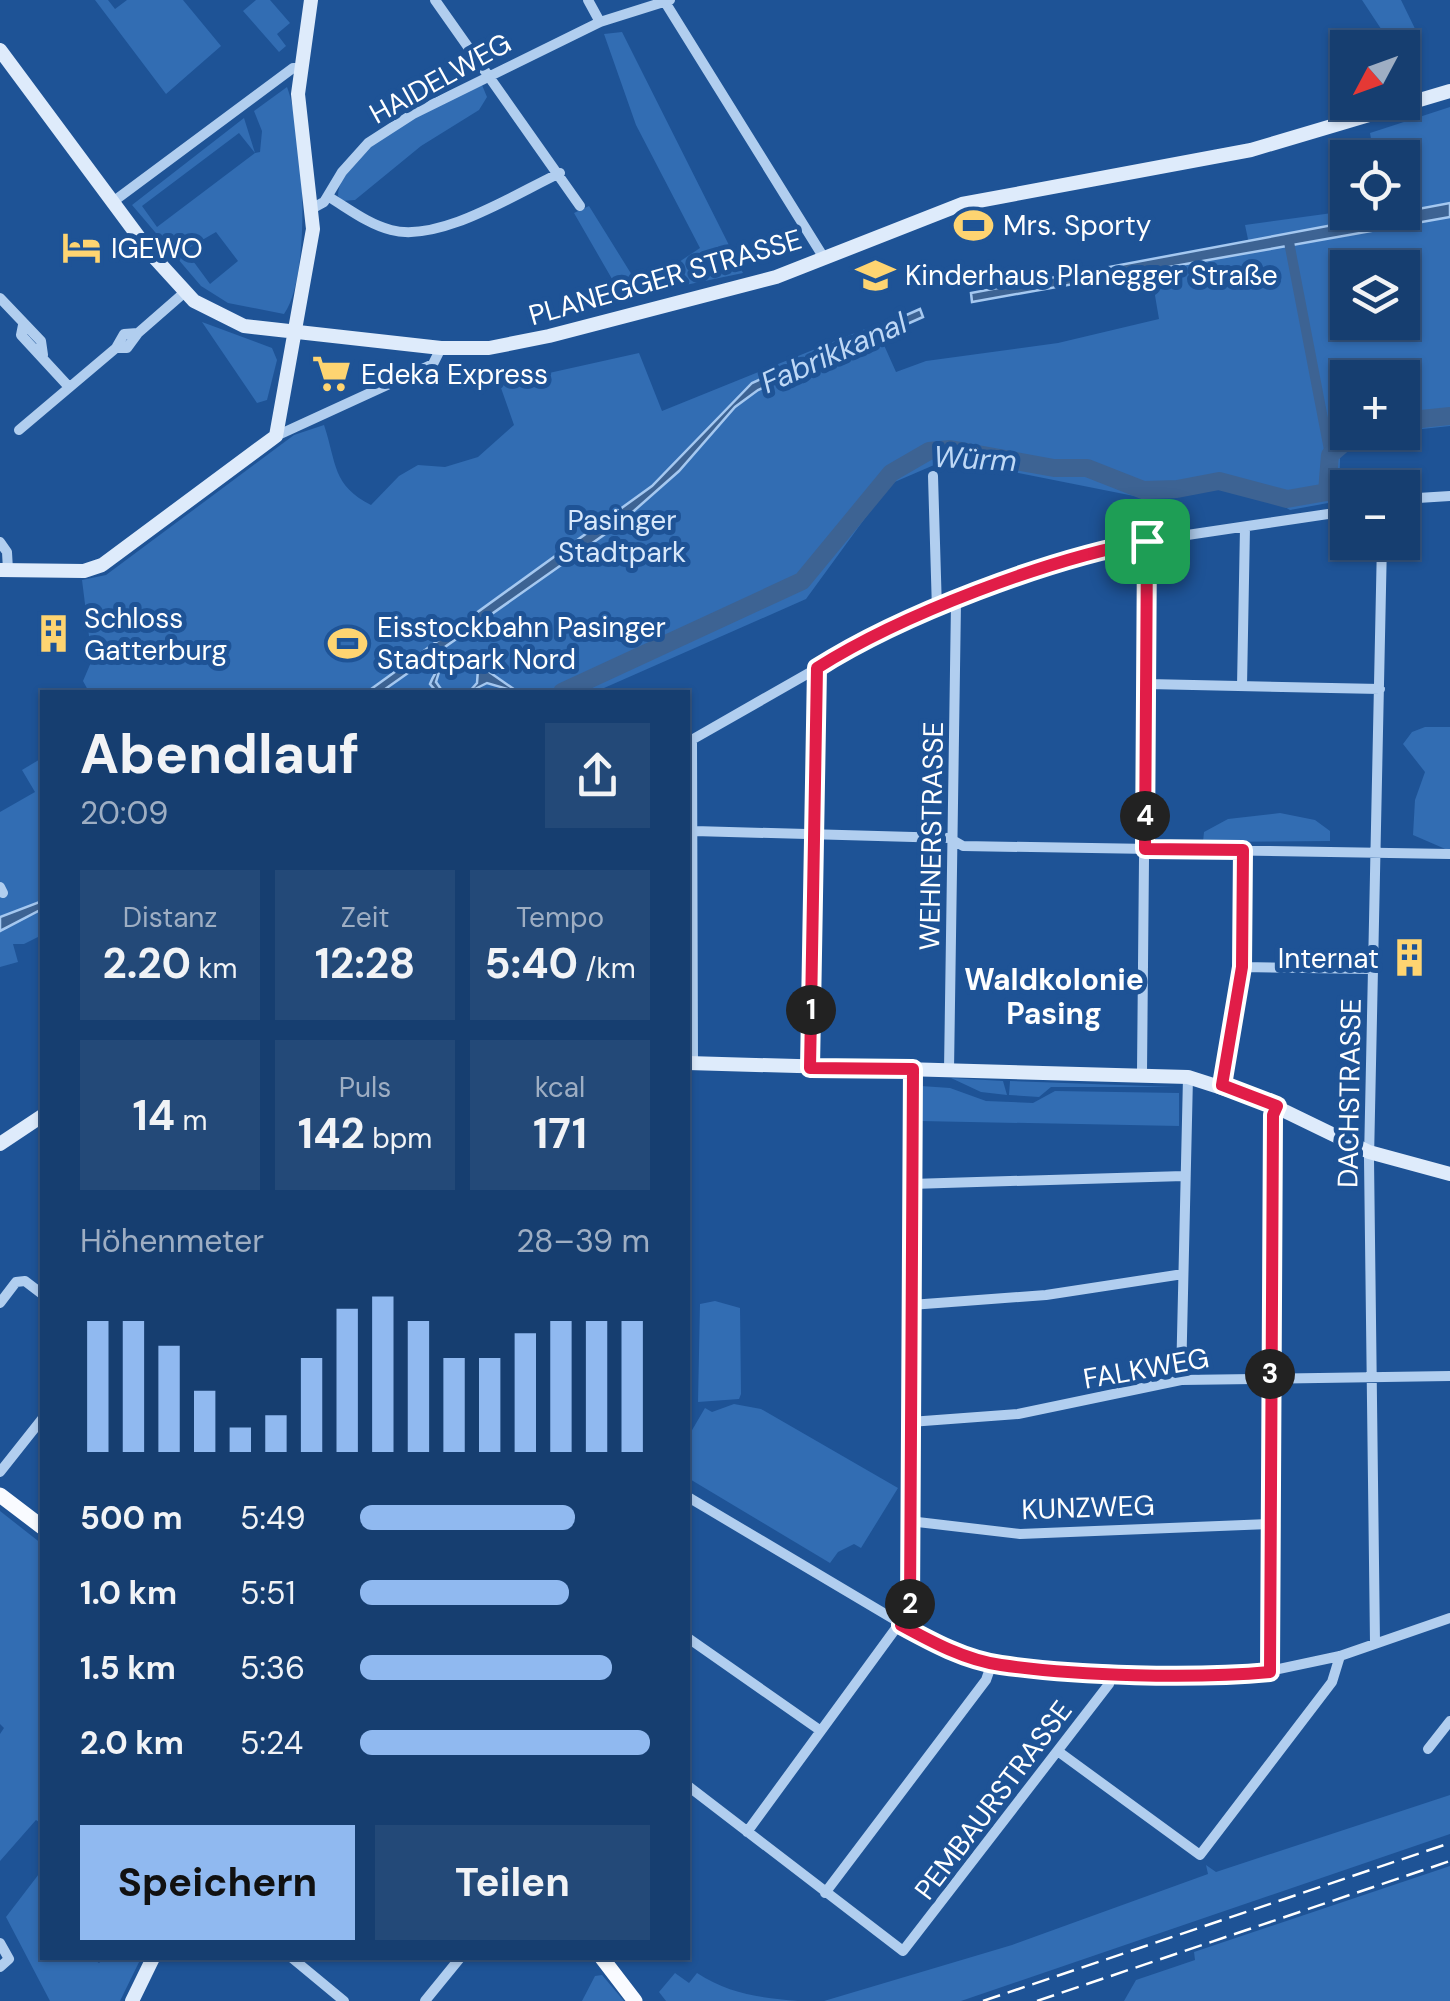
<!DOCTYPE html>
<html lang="de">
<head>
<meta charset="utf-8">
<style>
  body { margin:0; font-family:"DM Sans",sans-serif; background:#234978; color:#f1f3f6; height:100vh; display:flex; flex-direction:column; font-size:38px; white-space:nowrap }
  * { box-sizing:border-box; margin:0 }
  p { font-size:32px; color:#9eaec3 }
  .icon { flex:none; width:55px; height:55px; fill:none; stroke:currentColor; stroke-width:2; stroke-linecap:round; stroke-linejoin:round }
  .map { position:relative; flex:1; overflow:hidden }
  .side { position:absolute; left:40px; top:690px; width:650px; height:1270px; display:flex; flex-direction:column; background:#163e70; border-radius:0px; box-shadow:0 2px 8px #0004,0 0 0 2px #355783 }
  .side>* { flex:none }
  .needle { width:65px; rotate:229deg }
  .controls { position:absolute; left:1330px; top:30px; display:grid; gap:20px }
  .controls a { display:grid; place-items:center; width:90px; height:90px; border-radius:0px; background:#163e70; box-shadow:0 2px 8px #0004,0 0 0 2px #355783; font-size:50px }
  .pin { position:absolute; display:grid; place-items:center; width:85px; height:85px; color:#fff; margin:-42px; border-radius:20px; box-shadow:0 5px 15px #0006 }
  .km { position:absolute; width:50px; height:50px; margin:-25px; border-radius:50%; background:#222; color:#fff; font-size:28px; line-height:50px; text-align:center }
  .round { display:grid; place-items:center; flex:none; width:105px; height:105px; border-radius:0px; background:#234978 }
  .head { display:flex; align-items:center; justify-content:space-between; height:170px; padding:0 40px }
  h1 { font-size:55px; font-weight:700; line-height:75px }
  .stats { display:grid; grid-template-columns:repeat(3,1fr); gap:15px; height:170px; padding:10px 40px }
  .stats div { display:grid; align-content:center; border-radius:0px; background:#234978; text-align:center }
  .stats b { font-size:42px; font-weight:700 }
  .stats small { font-size:28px; font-weight:400 }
  .stats p { font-size:28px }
  .chart { height:280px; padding:20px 40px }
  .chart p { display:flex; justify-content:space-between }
  .chart svg { width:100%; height:180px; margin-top:10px; stroke:#90b9f0; stroke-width:6 }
  .cta { display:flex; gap:20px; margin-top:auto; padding:20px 40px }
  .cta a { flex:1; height:115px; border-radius:0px; background:#90b9f0; color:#111; font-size:40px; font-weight:700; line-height:115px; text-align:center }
  .cta a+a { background:#234978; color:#f1f3f6 }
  ul { padding:0 40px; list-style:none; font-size:32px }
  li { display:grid; grid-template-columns:160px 120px 1fr; align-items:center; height:75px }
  li i { height:25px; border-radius:12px; background:#90b9f0 }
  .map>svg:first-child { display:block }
  .green { fill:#326db3; fill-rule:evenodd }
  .water { fill:#3d6393; stroke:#a5c8f0; stroke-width:2.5 }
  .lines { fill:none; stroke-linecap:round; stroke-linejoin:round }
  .canal { stroke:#3d6393; stroke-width:10 }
  .river { stroke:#3d6393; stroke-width:18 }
  .street { stroke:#b1ceef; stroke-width:10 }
  .secondary { stroke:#deebfb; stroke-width:14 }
  .primary { stroke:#f9fbff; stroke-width:15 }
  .rail { stroke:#fff; stroke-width:2.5; stroke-dasharray:18 8; stroke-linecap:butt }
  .route-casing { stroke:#fff; stroke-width:20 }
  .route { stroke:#e11d48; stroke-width:12 }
  .labels { text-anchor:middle; stroke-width:10; stroke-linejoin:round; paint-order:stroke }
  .street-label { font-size:28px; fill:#fff; stroke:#1e5396 }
  .poi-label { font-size:28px; fill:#fff; stroke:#1e5396; text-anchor:start }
  .park-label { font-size:28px; fill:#d8e8fb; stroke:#1e5396 }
  .water-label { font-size:30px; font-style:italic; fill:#bed8f6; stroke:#1e5396 }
  .neighbourhood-label { font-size:30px; font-weight:bold; fill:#fff; stroke:#1e5396 }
</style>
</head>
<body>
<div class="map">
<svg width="1450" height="2001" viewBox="0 0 1450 2001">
  <rect width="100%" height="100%" fill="#1e5396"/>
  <!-- green -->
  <path class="green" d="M95 0H108L115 9 127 0H183L221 46 166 94Z
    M256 0H270L290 23 277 34 286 46 279 52 243 11Z
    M1362 0H1401L1421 41 1393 47Z
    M622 32 743 273 623 298 574 213 589 206 640 288 700 248 636 125 604 34Z
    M482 85 487 97 479 110 421 146 355 200 342 201 338 196C341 146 442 104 482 85Z
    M287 87C304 132 312 275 284 314L228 303 201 286 132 205 244 118 255 153 260 152 262 131 254 111ZM239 133 255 153 157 227 142 206ZM216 232 238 261 210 284 185 250Z
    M1450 107V426L1403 431 1402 378H1348V432L1381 433 1346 445 1340 458 1339 501 1290 510 1237 479 1144 498 948 459 890 484 806 599 595 692H89L83 681 92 660 82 580 106 575 294 435 324 425C337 464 332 485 371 505L399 476 418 465 445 467 478 457 514 425 501 388 506 382H518L526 388 543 383 549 373 639 353 662 411 875 325 896 372 926 361 1058 343 1159 319 1151 272 1249 244 1245 225 1347 211 1402 212V158L1374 157 1370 133ZM1348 268H1402V322H1348Z
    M202 322 272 348 277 360 267 400 257 403Z
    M1425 727H1450V851L1413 835 1415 800 1425 772 1403 744 1412 732Z
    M42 758V935L24 944H13L18 962 0 967V812L35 792 22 770Z
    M1280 813 1315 820 1330 831V841L1203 842 1204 832 1228 819Z
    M951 1078 1003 1081 1007 1095 981 1092Z
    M1010 1081 1176 1087H1051L1039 1097 1009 1095Z
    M921 1086 950 1088 986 1101 1033 1103 1055 1091 1179 1093V1126L920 1121Z
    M715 1301 740 1308 741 1394 739 1399 698 1402 700 1304Z
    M734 1404 761 1409 898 1488 861 1548 854 1544 838 1552 830 1563 688 1478V1437L705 1408 712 1412Z
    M0 1511 42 1544V1824L36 1820 0 1861V1734L4 1728 0 1724Z
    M1450 1795V1834L961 2001H824L1012 1945 1208 1874 1206 1865 1216 1872Z
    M1450 1866V2001H1124L1136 1980 1195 1960 1194 1952Z
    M42 1870V1958H92L99 1963 104 1958H141L120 2001H50L6 1917Z
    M675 1973 689 1983 697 1973C729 1994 761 1998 798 2001H666L659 1992Z
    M602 1975 624 2001H582L595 1976Z"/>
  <!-- water -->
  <path class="water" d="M1450 203V217L972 302 971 293Z
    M920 309 923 317 758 390 735 407 679 471 618 525 381 692H367L652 486 752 383Z
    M462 653 518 692 487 683 469 692 477 683 478 669 456 657 439 672 436 682 443 692 436 691 430 684C436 669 447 655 462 653Z
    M42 901V909L0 931V917Z"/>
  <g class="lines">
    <!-- canal -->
    <path class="canal" d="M1289 242 1330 455"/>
    <!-- river -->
    <path class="river" d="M1402 421 1450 416
      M562 692 802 581 891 473 929 451 950 449 1054 468H1087L1143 490 1177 489 1219 481 1287 499 1327 492 1330 455 1357 432"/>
    <!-- street -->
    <path class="street" d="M435 0 580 206
      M588 0 600 22
      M665 2 824 258
      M329 197C349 209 368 224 391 230 439 243 515 194 560 173
      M114 201 293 68H299
      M313 208 324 202 342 172 368 143 413 114 600 22 670 0
      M0 298 41 341 43 355
      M23 325 21 335 69 387
      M116 348H127L138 333 185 292
      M19 430 116 348 124 334 138 333
      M276 436 433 364 441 348
      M933 476 937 610
      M1402 499 1450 496
      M0 542 7 552 8 570
      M1148 684 1380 689
      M1242 686 1245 527
      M692 740 693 1063
      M688 742 872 637 1056 564 1147 541 1348 511
      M694 831 949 838 963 846 1450 854
      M0 887 3 893
      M1242 967 1374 969
      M810 1068 817 668
      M949 1070 956 603
      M1142 1072 1147 541
      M1222 1085 1242 967 1243 850
      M911 1184 1184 1176
      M0 1303 16 1282 25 1281 42 1294
      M911 1305 1046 1295 1183 1274
      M1181 1380 1188 1077
      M910 1422 1018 1414 1181 1380 1450 1376
      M0 1472 42 1419
      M688 1497 939 1646 1000 1665 1229 1675 1269 1671 1340 1656 1450 1618
      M909 1521 1020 1534 1269 1524
      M688 1638 821 1731
      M1375 1643 1369 1159 1382 542
      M1269 1671 1273 1115 1277 1106
      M1428 1749 1450 1721
      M1059 1752 1200 1855 1332 1682 1340 1656
      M688 1786 903 1951 1109 1684 1110 1671
      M747 1832 910 1609 913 1069
      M825 1893 986 1680 992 1663
      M0 1943 9 1959 0 1967
      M292 1958 344 2001
      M425 2001 460 1958"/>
    <!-- secondary -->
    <path class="secondary" d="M0 50 152 255 194 301 244 326 441 348H489L549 336 776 277 962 204 1251 150 1450 91
      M0 570 84 571 102 565 276 436 313 229 298 94 311 0
      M688 1063 1188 1077 1266 1102 1369 1152 1450 1174
      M0 1144 42 1116
      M132 2001 153 1958"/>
    <!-- primary -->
    <path class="primary" d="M0 1495 42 1527
      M602 1958 635 2001"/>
    <!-- rail -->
    <path class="rail" d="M983 2001 1450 1843
      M1037 2001 1450 1861"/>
  </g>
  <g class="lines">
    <defs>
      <path id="route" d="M1147 541 1145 849 1243 850 1242 967 1222 1085 1277 1106 1273 1115 1270 1672C1194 1679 1076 1676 1001 1665 965 1660 932 1642 901 1625L910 1609 913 1069 810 1068 817 668C902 614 1048 559 1147 541Z"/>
    </defs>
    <!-- route casing -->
    <use href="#route" class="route-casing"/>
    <!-- route -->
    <use href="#route" class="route"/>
  </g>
  <!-- icons -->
  <defs>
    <symbol id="stadium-bare" viewBox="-9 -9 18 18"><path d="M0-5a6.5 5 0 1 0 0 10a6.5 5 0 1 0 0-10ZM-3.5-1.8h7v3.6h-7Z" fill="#fed471" stroke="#1e5396" stroke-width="2.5" paint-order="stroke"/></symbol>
    <symbol id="hotel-bare" viewBox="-9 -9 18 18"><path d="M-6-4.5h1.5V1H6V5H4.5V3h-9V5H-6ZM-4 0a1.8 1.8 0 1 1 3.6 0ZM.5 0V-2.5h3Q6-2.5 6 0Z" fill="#fed471" stroke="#1e5396" stroke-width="2.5" paint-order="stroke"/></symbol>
    <symbol id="school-bare" viewBox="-9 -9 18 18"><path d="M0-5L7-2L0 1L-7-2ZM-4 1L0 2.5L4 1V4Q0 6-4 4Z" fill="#fed471" stroke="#1e5396" stroke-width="2.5" paint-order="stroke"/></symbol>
    <symbol id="supermarket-bare" viewBox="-9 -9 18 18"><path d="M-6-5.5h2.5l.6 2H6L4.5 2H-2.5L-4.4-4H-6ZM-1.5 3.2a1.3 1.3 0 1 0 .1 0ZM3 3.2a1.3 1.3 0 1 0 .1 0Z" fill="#fed471" stroke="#1e5396" stroke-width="2.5" paint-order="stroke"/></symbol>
    <symbol id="building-bare" viewBox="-9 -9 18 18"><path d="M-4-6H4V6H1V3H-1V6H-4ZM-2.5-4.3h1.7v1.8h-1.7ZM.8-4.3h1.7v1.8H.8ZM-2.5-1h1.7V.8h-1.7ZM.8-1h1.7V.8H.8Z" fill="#fed471" stroke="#1e5396" stroke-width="2.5" paint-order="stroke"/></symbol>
  </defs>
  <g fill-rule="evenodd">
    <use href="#stadium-bare" x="946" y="198" width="55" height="55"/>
    <use href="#hotel-bare" x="54" y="220" width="55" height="55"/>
    <use href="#school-bare" x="848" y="248" width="55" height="55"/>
    <use href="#supermarket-bare" x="304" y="346" width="55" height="55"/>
    <use href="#building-bare" x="26" y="606" width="55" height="55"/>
    <use href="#stadium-bare" x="320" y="616" width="55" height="55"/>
    <use href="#building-bare" x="1382" y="930" width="55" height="55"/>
  </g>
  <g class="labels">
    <!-- street labels -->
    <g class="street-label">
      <text transform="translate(440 78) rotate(-29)" y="10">HAIDELWEG</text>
      <text transform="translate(665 277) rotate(-16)" y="10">PLANEGGER STRASSE</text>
      <text transform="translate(931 836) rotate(-89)" y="10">WEHNERSTRASSE</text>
      <text transform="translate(1349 1093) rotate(-89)" y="10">DACHSTRASSE</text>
      <text transform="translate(1146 1368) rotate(-10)" y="10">FALKWEG</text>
      <text transform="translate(1088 1507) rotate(-2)" y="10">KUNZWEG</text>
      <text transform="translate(993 1800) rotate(-53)" y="10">PEMBAURSTRASSE</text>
    </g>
    <!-- poi labels -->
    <g class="poi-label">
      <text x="1003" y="235">Mrs. Sporty</text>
      <text x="111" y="258">IGEWO</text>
      <text x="905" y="285">Kinderhaus Planegger Straße</text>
      <text x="361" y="384">Edeka Express</text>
      <text x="84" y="628">Schloss<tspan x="84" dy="32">Gatterburg</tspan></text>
      <text x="377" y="637">Eisstockbahn Pasinger<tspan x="377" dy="32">Stadtpark Nord</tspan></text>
      <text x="1379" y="968" text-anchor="end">Internat</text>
    </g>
    <!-- park labels -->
    <g class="park-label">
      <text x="622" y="530">Pasinger<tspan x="622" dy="32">Stadtpark</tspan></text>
    </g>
    <!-- water labels -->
    <g class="water-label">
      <text transform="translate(834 353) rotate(-24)" y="10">Fabrikkanal</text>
      <text transform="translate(975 459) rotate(3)" y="10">Würm</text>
    </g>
    <!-- neighbourhood labels -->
    <g class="neighbourhood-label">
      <text x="1054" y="990">Waldkolonie<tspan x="1054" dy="34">Pasing</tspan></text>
    </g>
  </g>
</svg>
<div class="controls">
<a><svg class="needle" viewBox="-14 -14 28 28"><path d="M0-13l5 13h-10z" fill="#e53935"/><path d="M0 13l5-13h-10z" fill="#9eaec3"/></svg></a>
<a><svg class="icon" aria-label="locate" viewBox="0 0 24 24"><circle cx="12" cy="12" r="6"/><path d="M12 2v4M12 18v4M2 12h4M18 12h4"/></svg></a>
<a><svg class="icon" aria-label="layers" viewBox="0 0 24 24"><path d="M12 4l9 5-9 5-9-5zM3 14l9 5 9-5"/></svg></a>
<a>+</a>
<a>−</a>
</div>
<div class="pin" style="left:1147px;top:541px;background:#1e9e55"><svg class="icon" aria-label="arrive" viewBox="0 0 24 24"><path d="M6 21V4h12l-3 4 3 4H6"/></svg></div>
<b class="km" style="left:811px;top:1010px">1</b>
<b class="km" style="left:910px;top:1604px">2</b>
<b class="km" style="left:1270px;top:1374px">3</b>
<b class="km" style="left:1145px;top:816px">4</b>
<section class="side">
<div class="head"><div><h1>Abendlauf</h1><p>20:09</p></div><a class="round"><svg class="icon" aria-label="share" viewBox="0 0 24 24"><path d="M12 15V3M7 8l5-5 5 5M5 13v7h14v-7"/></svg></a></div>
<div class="stats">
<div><p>Distanz</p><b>2.20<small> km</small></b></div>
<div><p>Zeit</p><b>12:28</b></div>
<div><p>Tempo</p><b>5:40<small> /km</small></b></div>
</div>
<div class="stats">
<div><b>14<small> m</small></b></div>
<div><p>Puls</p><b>142<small> bpm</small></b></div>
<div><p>kcal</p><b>171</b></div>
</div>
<div class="chart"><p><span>Höhenmeter</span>28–39 m</p>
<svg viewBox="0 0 160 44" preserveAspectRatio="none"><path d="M5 44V12M15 44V12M25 44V18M35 44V29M45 44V38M55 44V35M65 44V21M75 44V9M85 44V6M95 44V12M105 44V21M115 44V21M125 44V15M135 44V12M145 44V12M155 44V12"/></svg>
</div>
<ul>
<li><b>500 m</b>5:49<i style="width:74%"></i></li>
<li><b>1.0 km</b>5:51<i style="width:72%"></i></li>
<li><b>1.5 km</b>5:36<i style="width:87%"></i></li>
<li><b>2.0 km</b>5:24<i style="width:100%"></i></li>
</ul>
<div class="cta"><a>Speichern</a><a>Teilen</a></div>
</section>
</div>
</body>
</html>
